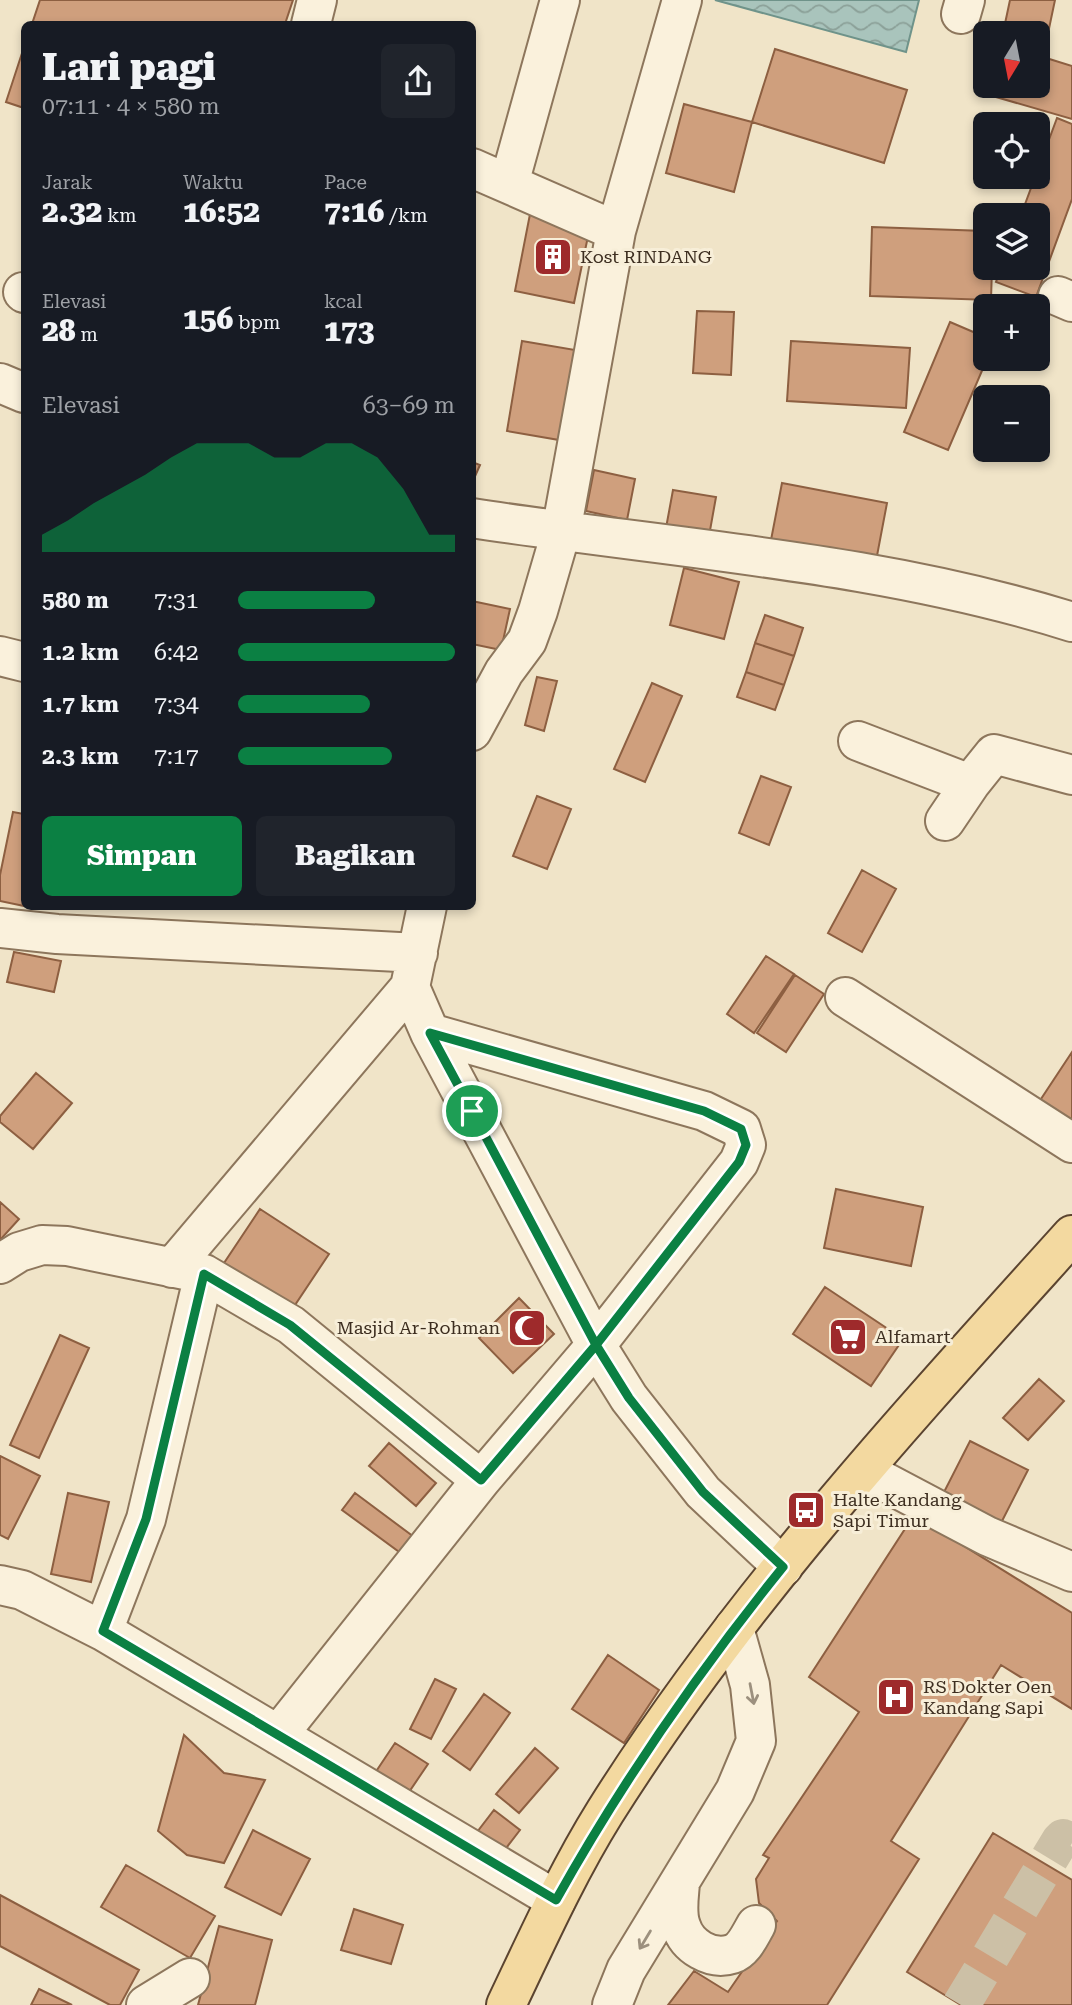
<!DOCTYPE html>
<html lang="id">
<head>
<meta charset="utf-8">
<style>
  body { margin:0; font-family:"Roboto Serif",serif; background:#20242c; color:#f1f3f6; height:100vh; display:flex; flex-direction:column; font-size:26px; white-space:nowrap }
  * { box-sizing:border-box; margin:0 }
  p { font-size:23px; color:#9ea1a6 }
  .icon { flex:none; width:38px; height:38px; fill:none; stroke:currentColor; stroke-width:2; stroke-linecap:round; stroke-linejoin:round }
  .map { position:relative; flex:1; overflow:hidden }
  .side { position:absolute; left:21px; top:21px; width:455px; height:889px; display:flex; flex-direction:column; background:#171b24; border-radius:10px; box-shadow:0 4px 10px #0003 }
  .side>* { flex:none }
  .needle { width:46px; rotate:190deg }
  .tools { position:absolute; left:973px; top:21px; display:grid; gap:14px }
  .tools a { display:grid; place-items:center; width:77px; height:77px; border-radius:10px; background:#171b24; box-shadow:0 4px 10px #0003; font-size:35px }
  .pin { position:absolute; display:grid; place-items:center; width:60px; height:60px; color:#fff; margin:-30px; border:4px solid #fff; border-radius:50%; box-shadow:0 2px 7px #0007 }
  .round { display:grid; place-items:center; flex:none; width:74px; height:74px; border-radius:10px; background:#20242c }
  .head { display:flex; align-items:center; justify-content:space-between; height:119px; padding:0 21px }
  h1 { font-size:38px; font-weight:800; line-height:52px }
  .stats { display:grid; grid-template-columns:repeat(3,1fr); gap:10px; height:119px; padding:7px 21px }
  .stats div { display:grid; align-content:center }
  .stats b { font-size:30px; font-weight:800 }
  .stats small { font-size:19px; font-weight:400 }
  .stats p { font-size:19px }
  .chart { height:196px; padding:14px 21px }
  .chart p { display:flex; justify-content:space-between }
  .chart svg { width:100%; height:126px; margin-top:7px; fill:#0b8043; opacity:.7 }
  .primary-button { display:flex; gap:14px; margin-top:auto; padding:14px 21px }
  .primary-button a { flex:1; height:80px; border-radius:10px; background:#0b8043; color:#fff; font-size:28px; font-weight:800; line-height:80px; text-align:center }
  .primary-button a+a { background:#20242c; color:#f1f3f6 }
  ul { padding:0 21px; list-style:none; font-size:23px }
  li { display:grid; grid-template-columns:112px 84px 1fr; align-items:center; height:52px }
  li i { height:18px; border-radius:9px; background:#0b8043 }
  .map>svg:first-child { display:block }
  .water { fill:url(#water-waves); stroke:#6f938a; stroke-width:2 }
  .building { fill:#cf9f7d; stroke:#8d5f41; stroke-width:2 }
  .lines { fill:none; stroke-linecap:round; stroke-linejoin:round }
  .minor-tunnel { stroke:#ccc0a6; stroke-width:38; stroke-dasharray:38 19; stroke-linecap:butt }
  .minor-casing { stroke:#8d765c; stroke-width:42 }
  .major-casing { stroke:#5b4430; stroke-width:42 }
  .minor { stroke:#faf1dc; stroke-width:38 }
  .major { stroke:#f3d9a0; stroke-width:38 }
  .oneway { stroke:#9c907e }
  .route-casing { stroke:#fff; stroke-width:14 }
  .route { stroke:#0b8043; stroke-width:9 }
  .labels { text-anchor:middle; stroke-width:6; stroke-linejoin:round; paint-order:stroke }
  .poi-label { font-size:18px; fill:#3d2e20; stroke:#f7eed8; text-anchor:start }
</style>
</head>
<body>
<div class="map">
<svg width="1072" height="2005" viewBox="0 0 1072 2005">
  <defs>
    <pattern id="water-waves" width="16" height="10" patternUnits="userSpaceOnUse" patternTransform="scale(1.75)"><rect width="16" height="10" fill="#a9c4bc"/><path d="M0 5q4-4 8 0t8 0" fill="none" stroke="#8ba098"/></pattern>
  </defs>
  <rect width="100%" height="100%" fill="#f0e4c8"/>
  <!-- water -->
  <path class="water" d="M715 0H919L906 52Z"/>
  <!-- building -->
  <path class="building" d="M40 0H293L285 24H32Z
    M1010 0H1055L1043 57 1072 66V119L989 95 991 86H1038V33H1003Z
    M24 47V108L6 102Z
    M775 49 907 90 884 163 752 122Z
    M684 104 752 122 734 192 666 173Z
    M1057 118 1072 124V199L1036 297 996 282 1001 268H1038V215H1021Z
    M531 209 591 222 574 303 515 291Z
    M872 227 985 231V268H992L991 300 870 296Z
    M697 311 734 312 731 375 693 373Z
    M950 322 985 337 987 359 948 450 904 432Z
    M522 341 581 351 565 441 507 431Z
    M791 341 910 348 906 408 787 401Z
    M472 462 480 465 472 483Z
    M594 470 635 479 627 520 586 511Z
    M782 483 887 503 876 561 771 540Z
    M673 490 716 497 709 536 666 528Z
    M684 568 739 582 724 639 670 625Z
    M472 601 510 609 501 650 472 644Z
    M765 615 803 628 794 656 755 643Z
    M755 643 794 656 784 685 746 672Z
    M746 672 784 685 775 710 737 697Z
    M537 677 557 681 544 731 525 725Z
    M652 683 682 696 645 782 614 769Z
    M761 776 791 787 769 845 739 833Z
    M537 796 571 809 547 869 513 856Z
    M13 812 24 814V906L0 901V875Z
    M862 870 896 889 862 952 828 933Z
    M14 952 61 961 54 992 7 982Z
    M766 956 794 974 754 1033 727 1014Z
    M795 975 824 994 786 1052 757 1033Z
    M1072 1052V1124L1039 1102Z
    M36 1073 72 1103 33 1149 0 1122V1116Z
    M836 1189 923 1207 911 1266 824 1248Z
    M0 1202 19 1219 0 1240Z
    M260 1209 329 1254 287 1317 218 1272Z
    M825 1287 903 1339 871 1386 793 1334Z
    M519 1298 554 1334 513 1373 479 1338Z
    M60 1335 89 1348 39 1458 10 1445Z
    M1039 1379 1064 1401 1028 1440 1003 1418Z
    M970 1441 1028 1470 1000 1525 942 1496Z
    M389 1443 436 1483 416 1506 369 1466Z
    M0 1456 40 1476 8 1539 0 1535Z
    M68 1493 109 1502 91 1582 51 1574Z
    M355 1493 414 1537 402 1554 342 1510Z
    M914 1515 1072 1613V1709L1001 1665 891 1841 919 1859 827 2005H668L694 1971 728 1992 777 1921 759 1903 756 1879 769 1858 763 1855 859 1712 809 1677Z
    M608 1655 659 1690 624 1743 572 1709Z
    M435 1679 456 1689 431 1739 410 1729Z
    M484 1694 510 1713 470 1770 443 1751Z
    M184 1735 224 1773 265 1780 224 1863 187 1855 158 1831Z
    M395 1743 428 1764 407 1795 375 1773Z
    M535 1748 558 1768 519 1813 496 1794Z
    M494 1810 520 1830 500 1856 474 1836Z
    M253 1830 310 1859 281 1915 225 1887Z
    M993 1833 1072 1880V2005H961L907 1972Z
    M126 1865 215 1916 190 1958 101 1907Z
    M0 1895 139 1970 120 2005H110L0 1946Z
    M354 1909 403 1925 391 1964 341 1950Z
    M219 1926 272 1940 255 2005H198Z
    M39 1989 72 2005H31Z"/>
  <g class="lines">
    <!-- minor-tunnel -->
    <path class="minor-tunnel" d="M961 2005 1060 1841 1063 1838 1072 1843"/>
    <defs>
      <path id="minor" d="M961 14 965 0
        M311 24 317 0
        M472 168 616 231
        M509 184 560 0
        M23 292 24 293
        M1058 296 1072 302
        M0 383 24 393
        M472 518C672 549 878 561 1072 622
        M0 656 24 662
        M472 731 504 672 527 641 538 611 561 532 616 231 682 0
        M858 741 970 784 994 754 1072 775
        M945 821 970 784
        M0 928 57 934 418 953
        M410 987 430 1033 596 1345 629 1398 703 1492 783 1567
        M845 997 1072 1143
        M0 1264 19 1252 42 1245 67 1246 204 1274 291 1325 481 1480
        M172 1268 410 987 427 906
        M864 1471 987 1536 1072 1572
        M0 1585 22 1590 103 1631 556 1900
        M103 1631 146 1519 204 1274
        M278 1735 481 1480 596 1345 739 1162 746 1145 741 1129 704 1111 430 1033
        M680 1883C679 1896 676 1913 681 1926 687 1946 711 1961 732 1954 744 1950 750 1935 756 1925
        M146 2005 190 1978
        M612 2005 626 1970 735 1791 756 1741 750 1685 734 1628"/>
      <path id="major" d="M506 2005C537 1940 567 1873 605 1812 737 1602 907 1418 1072 1235"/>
    </defs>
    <!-- minor casing -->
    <use href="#minor" class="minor-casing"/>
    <!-- major casing -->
    <use href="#major" class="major-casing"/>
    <!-- minor -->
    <use href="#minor" class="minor"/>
    <!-- major -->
    <use href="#major" class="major"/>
  </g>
  <!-- one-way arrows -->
  <defs><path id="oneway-shaft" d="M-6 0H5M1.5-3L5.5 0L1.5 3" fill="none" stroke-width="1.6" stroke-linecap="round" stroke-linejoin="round" transform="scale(1.75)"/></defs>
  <g class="oneway">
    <use href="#oneway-shaft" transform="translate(752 1694) rotate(79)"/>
    <use href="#oneway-shaft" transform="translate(645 1940) rotate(121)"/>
  </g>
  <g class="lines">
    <defs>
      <path id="route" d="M472 1111 596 1345 481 1480 290 1325 204 1274 146 1519 103 1631 556 1900C622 1782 698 1672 783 1567L703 1492 629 1398 596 1345 739 1162 746 1145 741 1129 704 1111 430 1033 472 1111"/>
    </defs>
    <!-- route casing -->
    <use href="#route" class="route-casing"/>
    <!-- route -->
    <use href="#route" class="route"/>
  </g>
  <!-- icons -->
  <defs>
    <symbol id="building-square" viewBox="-11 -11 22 22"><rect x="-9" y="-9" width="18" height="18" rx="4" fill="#9e2a2b" stroke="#f7eed8"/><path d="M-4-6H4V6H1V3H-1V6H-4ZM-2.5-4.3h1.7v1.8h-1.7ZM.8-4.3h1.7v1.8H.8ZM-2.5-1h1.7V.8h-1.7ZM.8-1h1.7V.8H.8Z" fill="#fff"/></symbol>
    <symbol id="mosque-square" viewBox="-11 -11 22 22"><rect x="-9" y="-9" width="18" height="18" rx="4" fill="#9e2a2b" stroke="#f7eed8"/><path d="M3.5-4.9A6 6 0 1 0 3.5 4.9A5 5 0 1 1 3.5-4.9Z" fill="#fff"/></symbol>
    <symbol id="supermarket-square" viewBox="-11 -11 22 22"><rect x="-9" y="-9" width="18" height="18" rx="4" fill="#9e2a2b" stroke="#f7eed8"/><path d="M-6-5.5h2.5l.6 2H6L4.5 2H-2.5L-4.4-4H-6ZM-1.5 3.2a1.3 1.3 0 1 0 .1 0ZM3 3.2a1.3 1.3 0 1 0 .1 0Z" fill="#fff"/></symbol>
    <symbol id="bus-square" viewBox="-11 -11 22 22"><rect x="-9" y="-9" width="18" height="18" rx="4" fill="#9e2a2b" stroke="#f7eed8"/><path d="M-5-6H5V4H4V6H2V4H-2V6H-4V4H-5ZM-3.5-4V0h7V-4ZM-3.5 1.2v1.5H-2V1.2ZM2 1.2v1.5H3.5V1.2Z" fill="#fff"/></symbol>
    <symbol id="hospital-square" viewBox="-11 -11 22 22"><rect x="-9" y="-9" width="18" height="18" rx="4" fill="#9e2a2b" stroke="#f7eed8"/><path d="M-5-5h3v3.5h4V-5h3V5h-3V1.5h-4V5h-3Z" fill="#fff"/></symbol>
  </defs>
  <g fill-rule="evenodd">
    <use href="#building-square" x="531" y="235" width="44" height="44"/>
    <use href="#mosque-square" x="505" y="1306" width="44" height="44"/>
    <use href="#supermarket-square" x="826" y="1315" width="44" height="44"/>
    <use href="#bus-square" x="784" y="1488" width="44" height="44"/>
    <use href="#hospital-square" x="874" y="1675" width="44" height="44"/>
  </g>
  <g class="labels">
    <!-- poi labels -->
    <g class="poi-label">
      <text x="580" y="263">Kost RINDANG</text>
      <text x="500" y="1334" text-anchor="end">Masjid Ar-Rohman</text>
      <text x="875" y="1343">Alfamart</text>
      <text x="833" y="1506">Halte Kandang<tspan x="833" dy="21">Sapi Timur</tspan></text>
      <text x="923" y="1693">RS Dokter Oen<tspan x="923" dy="21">Kandang Sapi</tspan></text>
    </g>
  </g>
</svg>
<div class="tools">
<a><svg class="needle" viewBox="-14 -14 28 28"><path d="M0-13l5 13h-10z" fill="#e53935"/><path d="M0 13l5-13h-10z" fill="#9ea1a6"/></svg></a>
<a><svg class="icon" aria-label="locate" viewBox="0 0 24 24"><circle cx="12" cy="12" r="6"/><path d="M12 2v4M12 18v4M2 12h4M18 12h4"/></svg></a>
<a><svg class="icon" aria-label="layers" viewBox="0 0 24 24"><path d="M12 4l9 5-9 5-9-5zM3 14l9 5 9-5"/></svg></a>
<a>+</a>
<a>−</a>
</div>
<div class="pin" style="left:472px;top:1111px;background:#1e9e55"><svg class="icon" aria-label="arrive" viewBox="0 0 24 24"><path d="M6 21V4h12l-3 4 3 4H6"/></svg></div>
<section class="side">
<div class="head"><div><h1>Lari pagi</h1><p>07:11 · 4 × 580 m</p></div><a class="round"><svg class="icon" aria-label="share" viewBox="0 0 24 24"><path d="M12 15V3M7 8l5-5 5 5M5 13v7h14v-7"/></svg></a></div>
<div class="stats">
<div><p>Jarak</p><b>2.32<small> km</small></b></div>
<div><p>Waktu</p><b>16:52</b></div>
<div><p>Pace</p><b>7:16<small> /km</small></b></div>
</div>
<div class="stats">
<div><p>Elevasi</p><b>28<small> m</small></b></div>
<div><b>156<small> bpm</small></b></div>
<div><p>kcal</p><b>173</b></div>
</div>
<div class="chart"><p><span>Elevasi</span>63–69 m</p>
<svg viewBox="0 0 160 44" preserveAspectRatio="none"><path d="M0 44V38L10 33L20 27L30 22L40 17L50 11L60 6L70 6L80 6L90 11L100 11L110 6L120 6L130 11L140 22L150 38L160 38V44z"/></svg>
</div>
<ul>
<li><b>580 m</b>7:31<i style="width:63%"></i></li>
<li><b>1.2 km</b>6:42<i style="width:100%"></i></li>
<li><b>1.7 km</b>7:34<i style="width:61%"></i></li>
<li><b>2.3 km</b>7:17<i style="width:71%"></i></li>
</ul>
<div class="primary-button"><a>Simpan</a><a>Bagikan</a></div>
</section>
</div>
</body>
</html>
